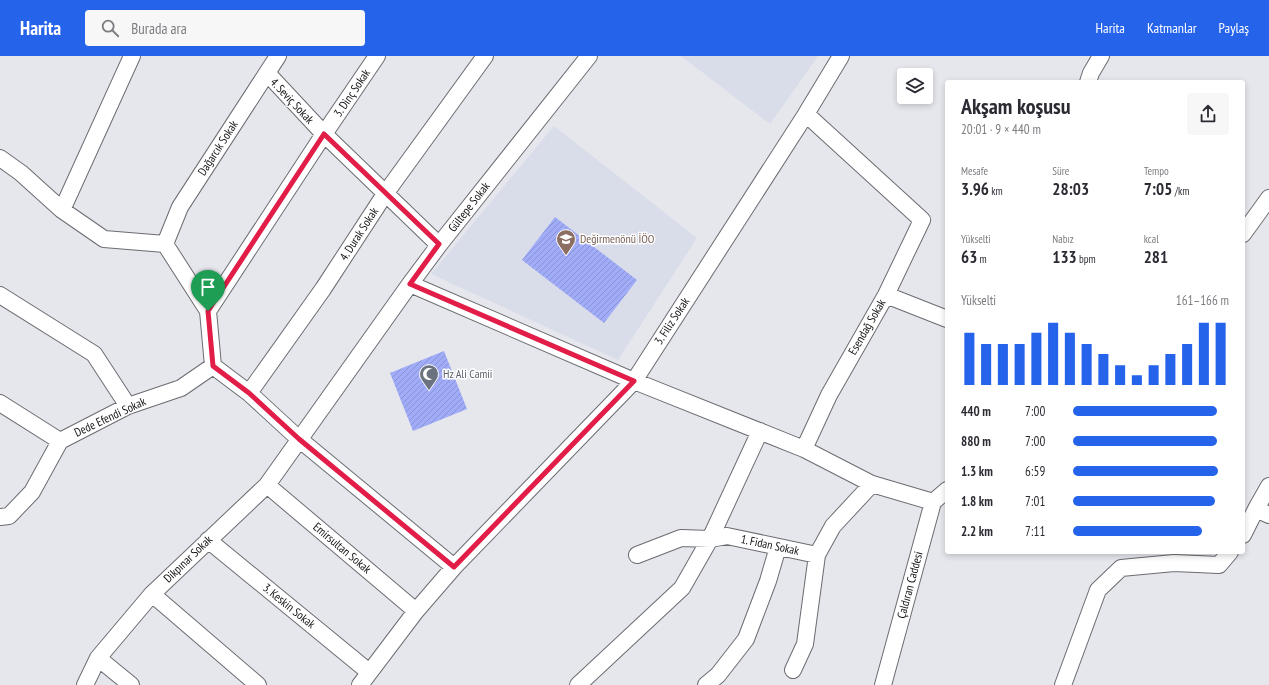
<!DOCTYPE html>
<html lang="tr">
<head>
<meta charset="utf-8">
<style>
  body { margin:0; font-family:"PT Sans Narrow",sans-serif; background:#f7f7f7; color:#2b2b33; height:100vh; display:flex; flex-direction:column; font-size:15px; white-space:nowrap }
  * { box-sizing:border-box; margin:0 }
  p { font-size:13px; color:#7c7c81 }
  .icon { flex:none; width:22px; height:22px; fill:none; stroke:currentColor; stroke-width:2; stroke-linecap:round; stroke-linejoin:round }
  .map { position:relative; flex:1; overflow:hidden }
  .drawer { position:absolute; left:945px; top:24px; width:300px; height:474px; display:flex; flex-direction:column; background:#fff; border-radius:4px; box-shadow:0 2px 6px #0003 }
  .drawer>* { flex:none }
  .tools { position:absolute; left:897px; top:12px; display:grid; gap:8px }
  .tools a { display:grid; place-items:center; width:36px; height:36px; border-radius:4px; background:#fff; box-shadow:0 2px 6px #0003; font-size:20px }
  .pin { position:absolute; display:grid; place-items:center; width:34px; height:34px; color:#fff; margin:-41px -17px; border-radius:50% 50% 50% 0; rotate:-45deg; box-shadow:0 0 4px #0007 }
  .pin .icon { rotate:45deg }
  .round { display:grid; place-items:center; flex:none; width:42px; height:42px; border-radius:4px; background:#f7f7f7 }
  .headline { display:flex; align-items:center; justify-content:space-between; height:68px; padding:0 16px }
  h1 { font-size:22px; font-weight:600; line-height:30px }
  .metrics { display:grid; grid-template-columns:repeat(3,1fr); gap:6px; height:68px; padding:4px 16px }
  .metrics div { display:grid; align-content:center }
  .metrics b { font-size:17px; font-weight:600 }
  .metrics small { font-size:11px; font-weight:400 }
  .metrics p { font-size:11px }
  .chart { height:112px; padding:8px 16px }
  .chart p { display:flex; justify-content:space-between }
  .chart svg { width:100%; height:72px; margin-top:4px; stroke:#2563eb; stroke-width:6 }
  ul { padding:0 16px; list-style:none; font-size:13px }
  li { display:grid; grid-template-columns:64px 48px 1fr; align-items:center; height:30px }
  li i { height:10px; border-radius:5px; background:#2563eb }
  header { display:flex; align-items:center; gap:24px; box-sizing:border-box; height:56px; padding:0 20px; background:#2563eb; color:#fff }
  header strong { font-size:19px }
  nav { display:flex; gap:22px; margin-inline-start:auto; font-size:14px }
  .search { width:280px; height:36px; background:#f7f7f7; display:flex; align-items:center; gap:10px; box-sizing:border-box; padding:0 14px; border-radius:4px; color:#7c7c81; font-size:15px }
  .map>svg:first-child { display:block }
  .built { fill:#d9dce9 }
  .building { fill:url(#building-hatch) }
  .lines { fill:none; stroke-linecap:round; stroke-linejoin:round }
  .street-casing { stroke:#6b6c71; stroke-width:18 }
  .street { stroke:#fff; stroke-width:16 }
  .route-casing { stroke:#fff; stroke-width:8 }
  .route { stroke:#e11d48; stroke-width:5 }
  .labels { text-anchor:middle; stroke-width:3; stroke-linejoin:round; paint-order:stroke }
  .street-label { font-size:12px; fill:#121315; stroke:#fff }
  .education-label { font-size:12px; fill:#785e54; stroke:#fff; text-anchor:start }
  .worship-label { font-size:12px; fill:#5b616d; stroke:#fff; text-anchor:start }
</style>
</head>
<body>
<header>
<strong>Harita</strong>
<div class="search"><svg class="icon" aria-label="search" viewBox="0 0 24 24"><circle cx="10" cy="10" r="6"/><path d="M15 15l6 6"/></svg>Burada ara</div>
<nav><a>Harita</a><a>Katmanlar</a><a>Paylaş</a></nav>
</header>
<div class="map">
<svg width="1269" height="629" viewBox="0 0 1269 629">
  <defs>
    <pattern id="building-hatch" width="6" height="6" patternUnits="userSpaceOnUse"><rect width="6" height="6" fill="#a0acf8"/><path d="M-1 1l2-2M0 6l6-6M5 7l2-2" fill="none" stroke="#8993d4"/></pattern>
  </defs>
  <rect width="100%" height="100%" fill="#e6e7ed"/>
  <!-- built -->
  <path class="built" d="M681 0H818L770 68Z
    M554 70 697 182 618 304 431 218Z"/>
  <!-- building -->
  <path class="building" d="M555 161 637 224 604 267 522 204Z
    M444 295 467 353 413 375 390 317Z"/>
  <g class="lines">
    <defs>
      <path id="street" d="M267 17 324 78 439 189
        M1088 26 1091 17 1101 0
        M806 58 922 164 886 239 829 339 804 393 872 428 933 446
        M0 102 21 117 62 154 104 183 165 188
        M62 154 132 0
        M1243 178 1269 142
        M165 188 180 151 278 0
        M410 228 634 325 806 58 841 0
        M0 239 94 298 128 350
        M886 239 947 263
        M208 255 324 78 377 0
        M213 310 249 337 299 383 454 511
        M249 337 323 233 385 138 485 0
        M0 347 60 385
        M267 429 416 555
        M1256 453 1269 459
        M0 461 9 460 32 436 60 385 128 350 181 332 213 310 208 255 165 188
        M1243 479 1256 453 1269 430
        M208 484 369 616
        M637 499 681 482 710 483 727 480 817 499 833 470 872 428
        M152 538 258 629
        M98 602 131 629
        M793 614 805 588 817 499
        M85 629 98 602 152 538 267 429 410 228 439 189 589 0
        M360 629 416 555 454 511 634 325 804 393
        M578 629 682 532 710 483 760 375
        M706 629 718 619 746 583 768 525 778 491
        M883 629 933 446 947 434
        M1063 629 1098 534 1121 512 1174 507 1219 509 1230 496"/>
    </defs>
    <!-- street casing -->
    <use href="#street" class="street-casing"/>
    <!-- street -->
    <use href="#street" class="street"/>
  </g>
  <g class="lines">
    <defs>
      <path id="route" d="M324 78 439 188 410 228 634 325 454 511 299 383 249 337 213 310 208 255Z"/>
    </defs>
    <!-- route casing -->
    <use href="#route" class="route-casing"/>
    <!-- route -->
    <use href="#route" class="route"/>
  </g>
  <!-- icons -->
  <defs>
    <symbol id="school-pin" viewBox="-11 -11 22 30"><path d="M0 17L-7.5 6A9.5 9.5 0 1 1 7.5 6Z" fill="#8d6e63" stroke="#fff"/><path d="M0-5L7-2L0 1L-7-2ZM-4 1L0 2.5L4 1V4Q0 6-4 4Z" fill="#fff"/></symbol>
    <symbol id="mosque-pin" viewBox="-11 -11 22 30"><path d="M0 17L-7.5 6A9.5 9.5 0 1 1 7.5 6Z" fill="#6b7280" stroke="#fff"/><path d="M3.5-4.9A6 6 0 1 0 3.5 4.9A5 5 0 1 1 3.5-4.9Z" fill="#fff"/></symbol>
  </defs>
  <g fill-rule="evenodd">
    <use href="#school-pin" x="555" y="172" width="22" height="30"/>
    <use href="#mosque-pin" x="418" y="307" width="22" height="30"/>
  </g>
  <g class="labels">
    <!-- street labels -->
    <g class="street-label">
      <text transform="translate(352 37) rotate(-56)" y="4">3. Dinç Sokak</text>
      <text transform="translate(292 45) rotate(47)" y="4">4. Seviç Sokak</text>
      <text transform="translate(218 92) rotate(-57)" y="4">Dağarcık Sokak</text>
      <text transform="translate(469 151) rotate(-52)" y="4">Gültepe Sokak</text>
      <text transform="translate(359 178) rotate(-57)" y="4">4. Durak Sokak</text>
      <text transform="translate(672 265) rotate(-57)" y="4">3. Filiz Sokak</text>
      <text transform="translate(867 271) rotate(-60)" y="4">Esendağ Sokak</text>
      <text transform="translate(110 361) rotate(-25)" y="4">Dede Efendi Sokak</text>
      <text transform="translate(770 489) rotate(12)" y="4">1. Fidan Sokak</text>
      <text transform="translate(342 492) rotate(40)" y="4">Emirsultan Sokak</text>
      <text transform="translate(188 503) rotate(-44)" y="4">Dikpınar Sokak</text>
      <text transform="translate(910 529) rotate(-75)" y="4">Çaldıran Caddesi</text>
      <text transform="translate(289 550) rotate(39)" y="4">3. Keskin Sokak</text>
    </g>
    <!-- education labels -->
    <g class="education-label">
      <text x="580" y="187">Değirmenönü İÖO</text>
    </g>
    <!-- worship labels -->
    <g class="worship-label">
      <text x="443" y="322">Hz Ali Camii</text>
    </g>
  </g>
</svg>
<div class="tools">
<a><svg class="icon" aria-label="layers" viewBox="0 0 24 24"><path d="M12 4l9 5-9 5-9-5zM3 14l9 5 9-5"/></svg></a>
</div>
<div class="pin" style="left:208px;top:255px;background:#1e9e55"><svg class="icon" aria-label="arrive" viewBox="0 0 24 24"><path d="M6 21V4h12l-3 4 3 4H6"/></svg></div>
<section class="drawer">
<div class="headline"><div><h1>Akşam koşusu</h1><p>20:01 · 9 × 440 m</p></div><a class="round"><svg class="icon" aria-label="share" viewBox="0 0 24 24"><path d="M12 15V3M7 8l5-5 5 5M5 13v7h14v-7"/></svg></a></div>
<div class="metrics">
<div><p>Mesafe</p><b>3.96<small> km</small></b></div>
<div><p>Süre</p><b>28:03</b></div>
<div><p>Tempo</p><b>7:05<small> /km</small></b></div>
</div>
<div class="metrics">
<div><p>Yükselti</p><b>63<small> m</small></b></div>
<div><p>Nabız</p><b>133<small> bpm</small></b></div>
<div><p>kcal</p><b>281</b></div>
</div>
<div class="chart"><p><span>Yükselti</span>161–166 m</p>
<svg viewBox="0 0 160 44" preserveAspectRatio="none"><path d="M5 44V12M15 44V19M25 44V19M35 44V19M45 44V12M55 44V6M65 44V12M75 44V19M85 44V25M95 44V32M105 44V38M115 44V32M125 44V25M135 44V19M145 44V6M155 44V6"/></svg>
</div>
<ul>
<li><b>440 m</b>7:00<i style="width:92%"></i></li>
<li><b>880 m</b>7:00<i style="width:92%"></i></li>
<li><b>1.3 km</b>6:59<i style="width:93%"></i></li>
<li><b>1.8 km</b>7:01<i style="width:91%"></i></li>
<li><b>2.2 km</b>7:11<i style="width:83%"></i></li>
</ul>
</section>
</div>
</body>
</html>
